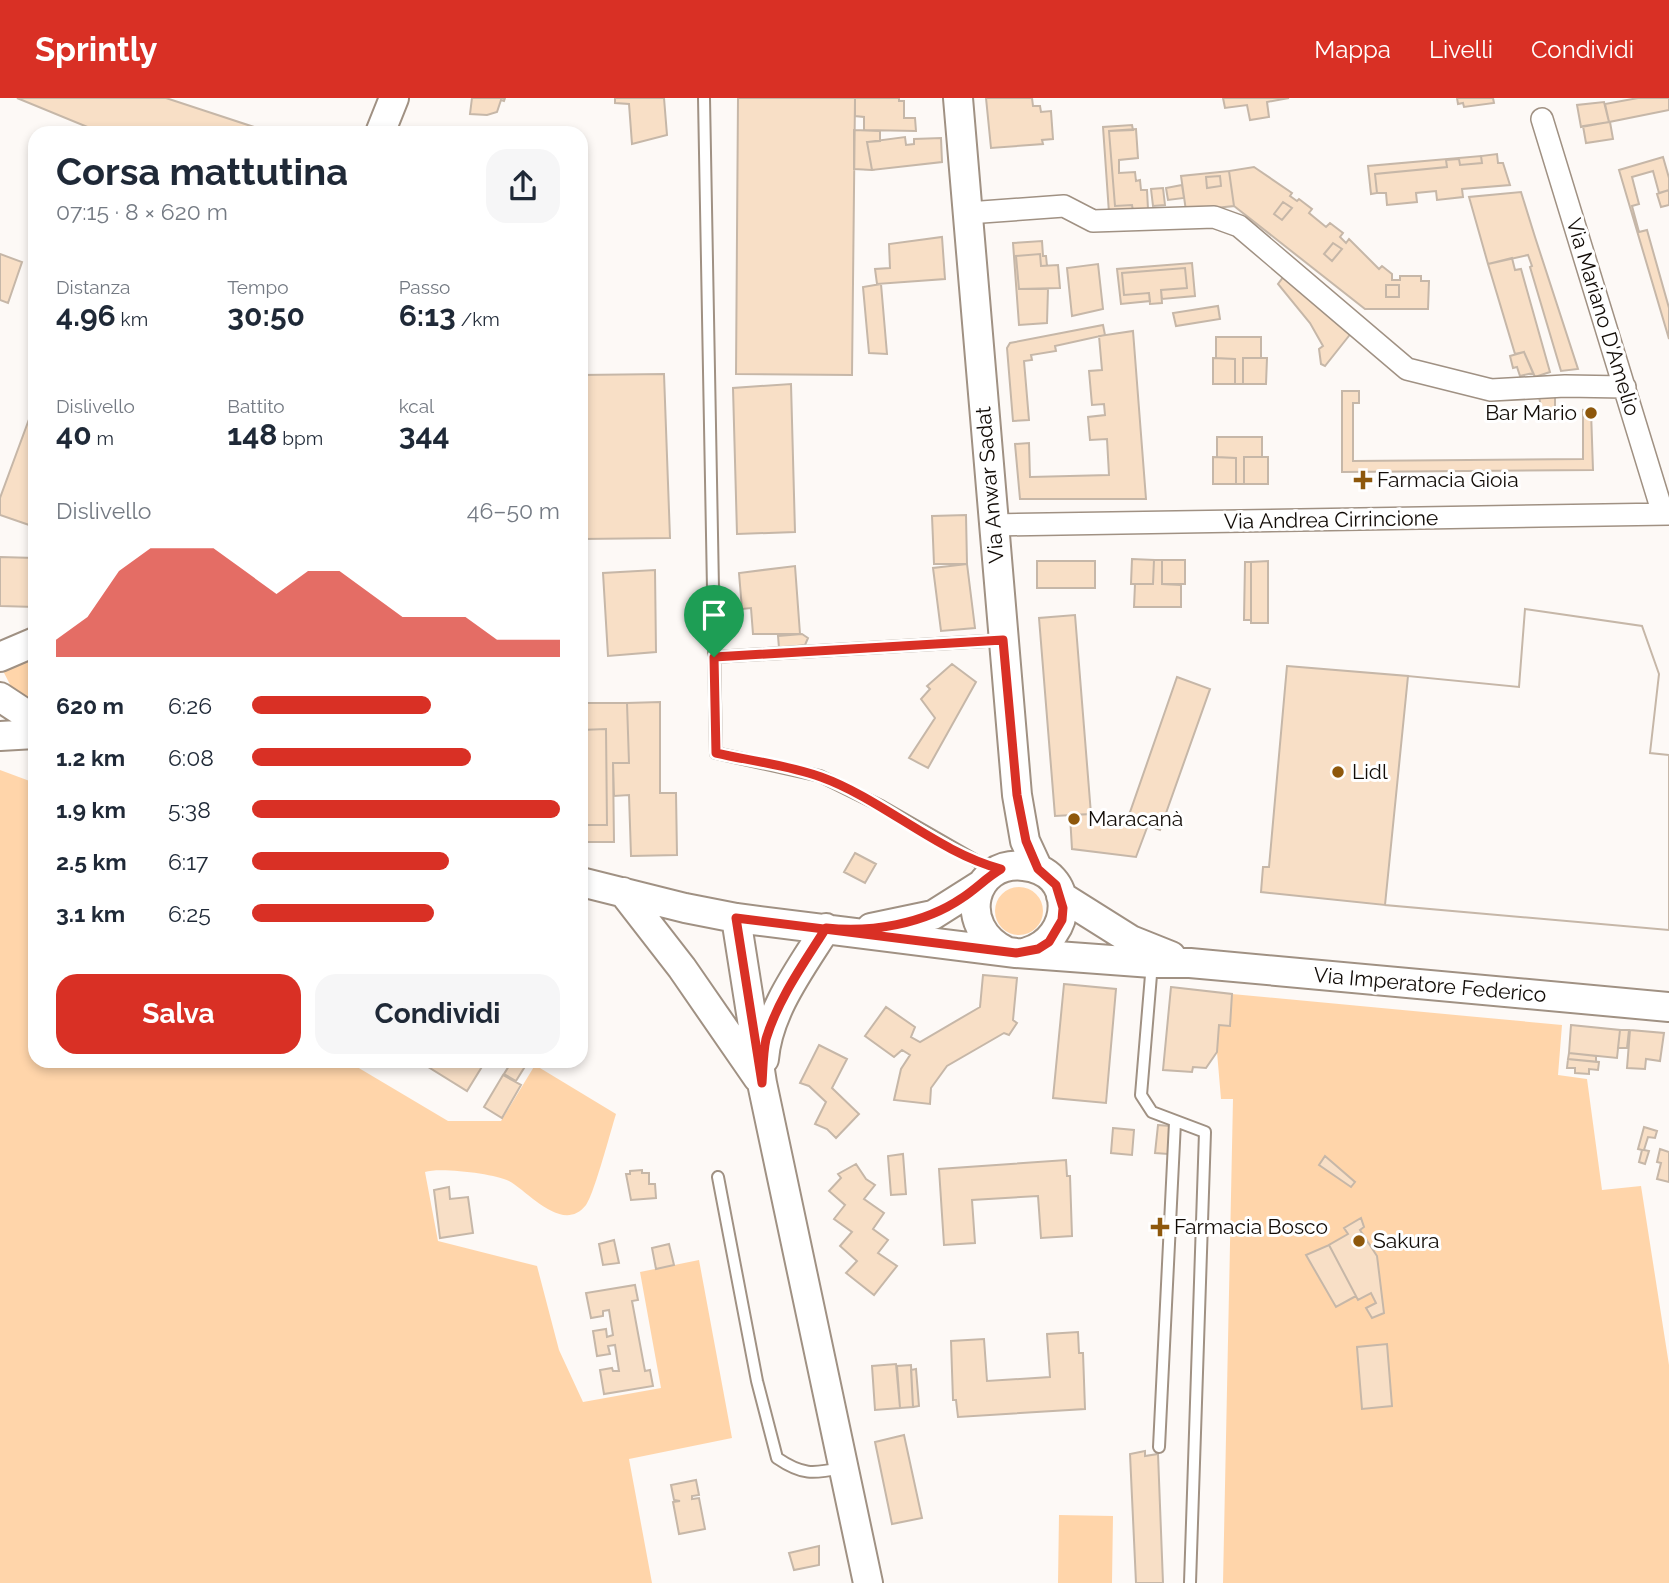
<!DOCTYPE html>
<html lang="it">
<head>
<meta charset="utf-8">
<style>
  body { margin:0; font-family:Raleway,sans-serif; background:#f6f6f7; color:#1f2937; height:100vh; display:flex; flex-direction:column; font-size:26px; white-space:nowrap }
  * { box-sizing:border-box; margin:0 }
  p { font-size:23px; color:#747a83 }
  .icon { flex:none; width:38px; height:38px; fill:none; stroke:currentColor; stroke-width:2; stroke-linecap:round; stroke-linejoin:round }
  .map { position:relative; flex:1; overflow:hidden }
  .drawer { position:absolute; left:28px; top:28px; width:560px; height:942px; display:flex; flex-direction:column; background:#fff; border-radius:21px; box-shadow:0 4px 10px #0003 }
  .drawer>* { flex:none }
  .pin { position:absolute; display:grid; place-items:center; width:60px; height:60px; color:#fff; margin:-72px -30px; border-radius:50% 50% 50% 0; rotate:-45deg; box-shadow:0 0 7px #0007 }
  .pin .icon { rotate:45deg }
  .round { display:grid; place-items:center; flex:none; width:74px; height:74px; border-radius:21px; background:#f6f6f7 }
  .headline { display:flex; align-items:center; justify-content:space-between; height:119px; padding:0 28px }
  h1 { font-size:38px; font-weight:700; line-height:52px }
  .figures { display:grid; grid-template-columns:repeat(3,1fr); gap:10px; height:119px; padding:7px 28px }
  .figures div { display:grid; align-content:center }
  .figures b { font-size:30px; font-weight:700 }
  .figures small { font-size:19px; font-weight:400 }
  .figures p { font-size:19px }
  .chart { height:196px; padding:14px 28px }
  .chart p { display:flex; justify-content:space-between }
  .chart svg { width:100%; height:126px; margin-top:7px; fill:#d93025; opacity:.7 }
  .cta { display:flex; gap:14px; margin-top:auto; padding:14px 28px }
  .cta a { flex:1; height:80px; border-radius:21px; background:#d93025; color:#fff; font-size:28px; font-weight:700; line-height:80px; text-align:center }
  .cta a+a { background:#f6f6f7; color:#1f2937 }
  ul { padding:0 28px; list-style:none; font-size:23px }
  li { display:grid; grid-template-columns:112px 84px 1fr; align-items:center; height:52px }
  li i { height:18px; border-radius:9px; background:#d93025 }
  header { display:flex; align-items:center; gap:42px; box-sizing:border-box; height:98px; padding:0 35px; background:#d93025; color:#fff }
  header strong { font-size:33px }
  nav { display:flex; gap:38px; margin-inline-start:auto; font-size:24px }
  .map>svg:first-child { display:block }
  .green { fill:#ffd5aa }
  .building { fill:#f8dfc6; stroke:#c6b7a8; stroke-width:2; fill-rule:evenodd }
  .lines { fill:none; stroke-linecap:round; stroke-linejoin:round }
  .lane-casing { stroke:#a09183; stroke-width:14 }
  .street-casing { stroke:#a09183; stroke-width:24 }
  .secondary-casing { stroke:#a09183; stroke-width:32 }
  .lane { stroke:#fff; stroke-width:10 }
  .street { stroke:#fff; stroke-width:21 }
  .secondary { stroke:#fff; stroke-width:28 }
  .route-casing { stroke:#fff; stroke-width:14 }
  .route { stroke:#d93025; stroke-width:9 }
  .poi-dot { fill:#8e580c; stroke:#fff; stroke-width:2.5 }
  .labels { text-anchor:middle; stroke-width:6; stroke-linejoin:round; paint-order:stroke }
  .street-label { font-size:21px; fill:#120c07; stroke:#fff }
  .poi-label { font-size:21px; fill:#120c07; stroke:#fff; text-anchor:start }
</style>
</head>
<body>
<header>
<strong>Sprintly</strong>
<nav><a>Mappa</a><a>Livelli</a><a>Condividi</a></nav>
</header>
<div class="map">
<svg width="1669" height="1485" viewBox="0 0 1669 1485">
  <rect width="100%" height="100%" fill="#fdf9f6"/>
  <!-- green -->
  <path class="green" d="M35 558V604L16 598 2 571Z
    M0 672 35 685V962L347 963 448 1023H501L535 967 616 1016C611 1032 594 1097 586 1107 563 1136 530 1095 509 1083 495 1076 440 1069 425 1074L438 1143 537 1168 559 1252 583 1304 661 1290 640 1174 699 1162 732 1340 629 1361 652 1485H0Z
    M995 813a24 24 0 1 1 48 0a24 24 0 1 1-48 0Z
    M1232 896 1562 927 1558 977 1587 981 1602 1092 1641 1088 1669 1267V1485H1223L1233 1001H1221L1217 954 1219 927 1230 928Z
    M1059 1417 1113 1418 1112 1485H1058Z"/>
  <!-- building -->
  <path class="building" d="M17 0H166L257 30 256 35H102Z
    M472 0H505L504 3 501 2 497 14 487 17 470 16Z
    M615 0H664L667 37 632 46 629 6 615 5Z
    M738 0H855L852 277 736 276Z
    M855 0H899V3H904V20H915L916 33 864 32V19L855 18Z
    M986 0H1032L1033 8H1040L1041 14 1051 13 1053 41 1042 42 1043 46 991 50Z
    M1223 0H1289L1267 4 1269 19 1250 22 1247 7 1225 10Z
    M1457 0H1493L1494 5 1464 9 1463 5 1458 6Z
    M1638 0H1669V12L1609 24 1605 6Z
    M1604 4 1609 24 1581 29 1577 7Z
    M1610 24 1613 41 1586 45 1583 28Z
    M1132 27 1133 32 1109 33 1115 108 1132 107 1133 113 1109 115 1103 29Z
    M1136 31 1138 60 1119 62V75L1135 74 1136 83 1140 82 1141 92H1147L1148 111 1133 113 1132 107 1115 108 1109 33Z
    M854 32 880 33V43L867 44 872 72 854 71Z
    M905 39 906 47 914 46V41L941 40 942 64 872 72 867 44Z
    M1497 56 1498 65H1503L1510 87 1462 91 1463 99 1437 102 1436 93 1416 95 1417 104 1387 107 1386 95H1377L1375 76 1447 69 1446 62 1459 61 1460 67 1482 65 1481 58Z
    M1481 58 1482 65 1460 67 1459 61 1446 62 1447 69 1375 76 1377 95 1371 96 1368 68Z
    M1663 59 1669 80V92L1659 95 1653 73 1632 79 1639 106 1632 108 1639 134 1647 132 1669 210V241L1619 72Z
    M1254 69 1292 95 1290 98 1297 103 1299 101 1312 111 1309 115 1326 129 1330 125 1343 135 1340 139 1346 145 1349 141 1379 171 1382 168 1392 176V182H1400V178H1421V183H1429L1428 211H1365L1234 108 1229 73ZM1283 104 1292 110 1282 122 1274 116ZM1333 145 1342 151 1332 163 1324 156ZM1386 187H1399V199H1386Z
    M1229 73 1234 108 1186 113 1181 78ZM1220 78 1221 88 1207 90 1206 79Z
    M1220 78 1221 88 1207 90 1206 79Z
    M1182 87 1184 100 1168 102 1166 90Z
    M1163 90 1165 107 1153 108 1151 91Z
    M1669 92V107L1661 109 1657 96Z
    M1521 94 1535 139 1578 271 1561 273 1530 169 1532 168 1528 157 1488 166 1469 99Z
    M1283 104 1292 110 1282 122 1274 116Z
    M942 139 945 181 877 186 875 171 890 170 889 146Z
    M1042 143 1043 158H1046L1047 168H1041L1040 156 1016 158 1019 191H1048L1047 225 1019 227 1013 145Z
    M1333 145 1342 151 1332 163 1324 156Z
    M0 156 22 164 8 205 0 202Z
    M1040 156 1041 168 1058 167 1060 190 1019 191 1016 158Z
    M1512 160 1515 172 1521 171 1550 274 1535 279 1524 254 1515 256 1488 166Z
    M1192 165 1195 198 1162 201 1161 192 1187 190 1185 170 1122 175 1124 197 1149 195 1150 203 1121 206 1117 171Z
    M1098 166 1103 211 1072 218 1067 170Z
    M1185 170 1187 190 1161 192 1162 205 1150 206 1149 195 1124 197 1122 175Z
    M1284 178 1352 234 1325 268 1321 266 1319 251 1323 248 1310 225 1278 186Z
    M881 186 887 256 869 255 863 189Z
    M1386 187H1399V199H1386Z
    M1218 208 1220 221 1176 228 1173 215Z
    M1103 227 1105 237 1055 248 1056 253 1031 257 1032 262 1024 263 1029 322 1013 323 1007 250 1010 245Z
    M1133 233 1146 401H1020L1015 346 1029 345 1030 379 1109 377 1107 341 1090 342 1088 319 1105 317 1104 306 1092 307 1089 273 1102 272 1099 238Z
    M1216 239H1261V260H1243V286H1235V261L1216 260Z
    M1524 254 1533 275 1520 278 1517 269 1513 270 1510 258Z
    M1213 260 1235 261V286H1213Z
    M1243 260H1267L1266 286H1243Z
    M664 276 670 440 581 441V277Z
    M791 286 795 434 737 436 733 290Z
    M1342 293H1359V305H1353V363L1583 361V312L1591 313 1593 372 1342 374Z
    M1555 298V313H1542L1539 299Z
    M35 305V429L0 417V400Z
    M1217 339H1262V359H1244V386H1236V360L1217 359Z
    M1213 359 1236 360V386H1213Z
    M1244 359H1268V386H1244Z
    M966 417 967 466H934L932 418Z
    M0 459 35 460V509L0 508Z
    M1132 461 1154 462 1153 486H1131Z
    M1154 462H1162V486L1181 487V509H1134L1135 486H1153Z
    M1162 462H1185V486H1162Z
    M1037 463H1095V490H1037Z
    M1268 463V525H1251V464Z
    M1245 464H1251V522H1244Z
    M967 466 975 530 941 533 933 470Z
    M795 468 800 536H753L751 510 742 511 739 475Z
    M655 472 656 554 608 558 603 475Z
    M1525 511 1642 528 1659 576 1650 655 1669 657V832L1385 807 1408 578 1519 589Z
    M1525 511 1642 528 1659 576 1650 655 1669 657V832L1385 807 1408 578 1519 589Z
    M1075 517 1091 716 1055 718 1039 520Z
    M802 536 808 540 805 547 779 550 778 538Z
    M952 566 976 584 928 670 909 660 935 620 921 601 930 591 927 588Z
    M1287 568 1408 578 1385 807 1261 794 1263 769H1269Z
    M1177 579 1210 591 1160 732 1128 720Z
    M660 604V695H676L677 757 631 758 629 697 614 698 613 665H629L627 605Z
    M581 605H627L629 665H613L614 744H581V727H607L606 631 581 632Z
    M606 631 607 727H581V632Z
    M1091 716V723L1126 728 1129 721 1148 727 1136 759 1072 751 1070 717Z
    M855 755 876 766 865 785 844 774Z
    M983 877 1017 880 1013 922 1017 925 1009 937 1004 935 947 968 931 990 930 1006 894 1002 901 971 910 957 902 952 894 959 865 938 886 909 915 929 911 939 920 944 980 909Z
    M1064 886 1116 891 1106 1005 1053 1000Z
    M1171 889 1232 896 1230 928 1219 927 1217 954 1206 970 1193 969 1192 974 1163 972Z
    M1571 927 1620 932 1617 960 1569 955Z
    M1620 932H1629L1627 950H1618Z
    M1630 932 1664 935 1660 963 1646 961 1645 971 1627 970Z
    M819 947 847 961 832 990 859 1016 836 1040 827 1031 815 1026 826 1004 809 988 800 985Z
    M1569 955 1596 958V964L1568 961Z
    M1568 961 1599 964 1598 972 1589 971V976L1575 975V970H1567Z
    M417 962H476L483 967 467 993Z
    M512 963 524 970 516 983 504 976Z
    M503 977 521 987 502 1020 484 1009Z
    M1158 1027 1170 1028 1168 1056 1155 1055Z
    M1644 1029 1657 1033 1655 1040 1648 1039 1644 1052 1649 1053 1645 1066 1639 1064 1642 1052 1638 1051Z
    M1113 1030 1134 1032 1132 1057 1111 1055Z
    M1660 1051 1669 1054V1084L1657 1081 1661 1065 1657 1064Z
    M903 1056 906 1096 891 1097 888 1058Z
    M1325 1058 1355 1084 1351 1089 1319 1067Z
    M1066 1062 1067 1078H1070L1072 1138 1041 1140 1038 1098 972 1102 975 1145 944 1147 939 1071Z
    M856 1066 866 1081 875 1087 864 1101 884 1115 873 1131 888 1142 878 1155 897 1168 874 1197 846 1175 857 1163 840 1148 852 1134 834 1121 845 1107 829 1093 841 1080 838 1076Z
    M642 1072V1075H649V1086H655L656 1100 631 1102 626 1076H630V1073Z
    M449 1089 450 1101 468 1099 473 1135 440 1140 434 1092Z
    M1361 1120 1364 1129 1360 1132 1377 1158 1384 1215 1372 1220 1366 1210 1376 1205 1371 1195 1358 1202 1329 1147 1348 1136 1344 1130Z
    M614 1142 619 1165 603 1167 599 1146Z
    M669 1146 674 1167 656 1171 652 1150Z
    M1329 1147 1356 1198 1336 1209 1306 1157Z
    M635 1187 638 1202 632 1203 645 1273 650 1272 653 1288 604 1296 600 1272 612 1270 613 1273H619L615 1247 608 1248 610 1256 597 1258 593 1233 606 1231 607 1239 613 1237 609 1212 603 1213V1218L591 1220 586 1195Z
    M1078 1234 1079 1255H1083L1085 1311 958 1319 956 1302H953L951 1243 984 1241 987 1283 1050 1279 1047 1236Z
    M1387 1246 1392 1308 1362 1311 1357 1249Z
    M896 1266 900 1310 875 1312 872 1268Z
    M911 1267 913 1309 900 1310 897 1268Z
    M916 1271 919 1308 913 1309 911 1272Z
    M904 1337 922 1420 892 1426 875 1344Z
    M1145 1353V1358L1158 1356 1163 1485H1136L1130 1356Z
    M696 1382 699 1397 692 1398V1401L699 1400 705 1431 679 1436 673 1404 680 1403 674 1402 671 1387Z
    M819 1448V1467L794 1472 789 1455Z"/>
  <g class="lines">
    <defs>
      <path id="lane" d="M704 0 716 655 820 678 881 708 980 765 995 769
        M714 559 1003 542
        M1152 865 1141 997 1152 1014 1205 1034 1190 1485
        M718 1079 757 1283 777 1360C802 1377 813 1376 841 1370
        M1159 1349 1175 1024"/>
      <path id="street" d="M1542 21 1663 416
        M968 115 1064 108 1093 123 1214 119 1239 128 1407 271 1491 292 1565 288 1625 289
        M993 427 1669 416"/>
      <path id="secondary" d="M958 0 1017 697 1025 743 1038 771
        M380 35 394 0
        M0 559 35 544
        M0 599 35 622
        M0 638 35 636
        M581 784 685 810 736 820 1016 855 1152 865H1190L1669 909
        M623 794 682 870 758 980
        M1061 798 1131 842 1171 858
        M736 820 762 985 868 1485
        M871 830 933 817 982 786
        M1006 853C956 829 972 762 1024 768 1076 773 1074 840 1027 854
        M764 961C768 913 801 870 826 830"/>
    </defs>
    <!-- lane casing -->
    <use href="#lane" class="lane-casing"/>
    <!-- street casing -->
    <use href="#street" class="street-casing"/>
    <!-- secondary casing -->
    <use href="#secondary" class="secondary-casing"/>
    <!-- lane -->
    <use href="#lane" class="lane"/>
    <!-- street -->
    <use href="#street" class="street"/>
    <!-- secondary -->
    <use href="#secondary" class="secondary"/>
  </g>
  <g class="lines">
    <defs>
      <path id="route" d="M714 559 716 655C750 663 788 667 821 679 882 701 939 755 1001 771 987 779 976 791 962 800 924 826 871 835 826 830 804 865 778 901 766 941 763 955 763 971 762 985L736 820 1016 855 1038 851 1049 844 1062 822 1063 810 1056 787 1038 771 1026 743 1017 697 1003 542 714 559"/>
    </defs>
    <!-- route casing -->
    <use href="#route" class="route-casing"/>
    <!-- route -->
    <use href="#route" class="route"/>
  </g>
  <!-- markers -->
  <g class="poi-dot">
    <circle cx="1591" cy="315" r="7"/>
    <path d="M1359.5 371.5h7v7h7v7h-7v7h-7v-7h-7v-7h7z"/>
    <circle cx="1338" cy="674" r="7"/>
    <circle cx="1074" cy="721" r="7"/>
    <path d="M1156.5 1118.5h7v7h7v7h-7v7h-7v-7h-7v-7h7z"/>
    <circle cx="1359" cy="1143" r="7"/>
  </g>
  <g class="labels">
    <!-- street labels -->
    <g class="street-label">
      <text transform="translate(1603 219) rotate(73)" y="7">Via Mariano D'Amelio</text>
      <text transform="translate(990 387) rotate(-95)" y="7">Via Anwar Sadat</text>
      <text transform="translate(1331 422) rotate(-1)" y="7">Via Andrea Cirrincione</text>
      <text transform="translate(1430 887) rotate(5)" y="7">Via Imperatore Federico</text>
    </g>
    <!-- poi labels -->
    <g class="poi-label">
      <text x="1577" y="322" text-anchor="end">Bar Mario</text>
      <text x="1377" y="389">Farmacia Gioia</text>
      <text x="1352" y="681">Lidl</text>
      <text x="1088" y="728">Maracanà</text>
      <text x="1174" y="1136">Farmacia Bosco</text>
      <text x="1373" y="1150">Sakura</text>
    </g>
  </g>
</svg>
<div class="pin" style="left:714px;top:559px;background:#1e9e55"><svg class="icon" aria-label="arrive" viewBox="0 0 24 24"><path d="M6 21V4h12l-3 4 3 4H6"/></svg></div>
<section class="drawer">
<div class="headline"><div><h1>Corsa mattutina</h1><p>07:15 · 8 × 620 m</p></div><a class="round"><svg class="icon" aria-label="share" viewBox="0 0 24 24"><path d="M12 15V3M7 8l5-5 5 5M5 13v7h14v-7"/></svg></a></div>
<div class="figures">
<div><p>Distanza</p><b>4.96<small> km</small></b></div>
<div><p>Tempo</p><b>30:50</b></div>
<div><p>Passo</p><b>6:13<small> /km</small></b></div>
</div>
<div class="figures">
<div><p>Dislivello</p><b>40<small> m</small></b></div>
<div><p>Battito</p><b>148<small> bpm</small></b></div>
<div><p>kcal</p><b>344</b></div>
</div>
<div class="chart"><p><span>Dislivello</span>46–50 m</p>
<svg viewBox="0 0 160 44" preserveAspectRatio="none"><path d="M0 44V38L10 30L20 14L30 6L40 6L50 6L60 14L70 22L80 14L90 14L100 22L110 30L120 30L130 30L140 38L150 38L160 38V44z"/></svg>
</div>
<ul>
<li><b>620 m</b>6:26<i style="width:58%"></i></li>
<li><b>1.2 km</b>6:08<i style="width:71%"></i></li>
<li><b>1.9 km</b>5:38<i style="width:100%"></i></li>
<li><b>2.5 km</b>6:17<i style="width:64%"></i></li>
<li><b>3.1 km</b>6:25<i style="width:59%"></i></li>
</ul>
<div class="cta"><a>Salva</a><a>Condividi</a></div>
</section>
</div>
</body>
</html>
